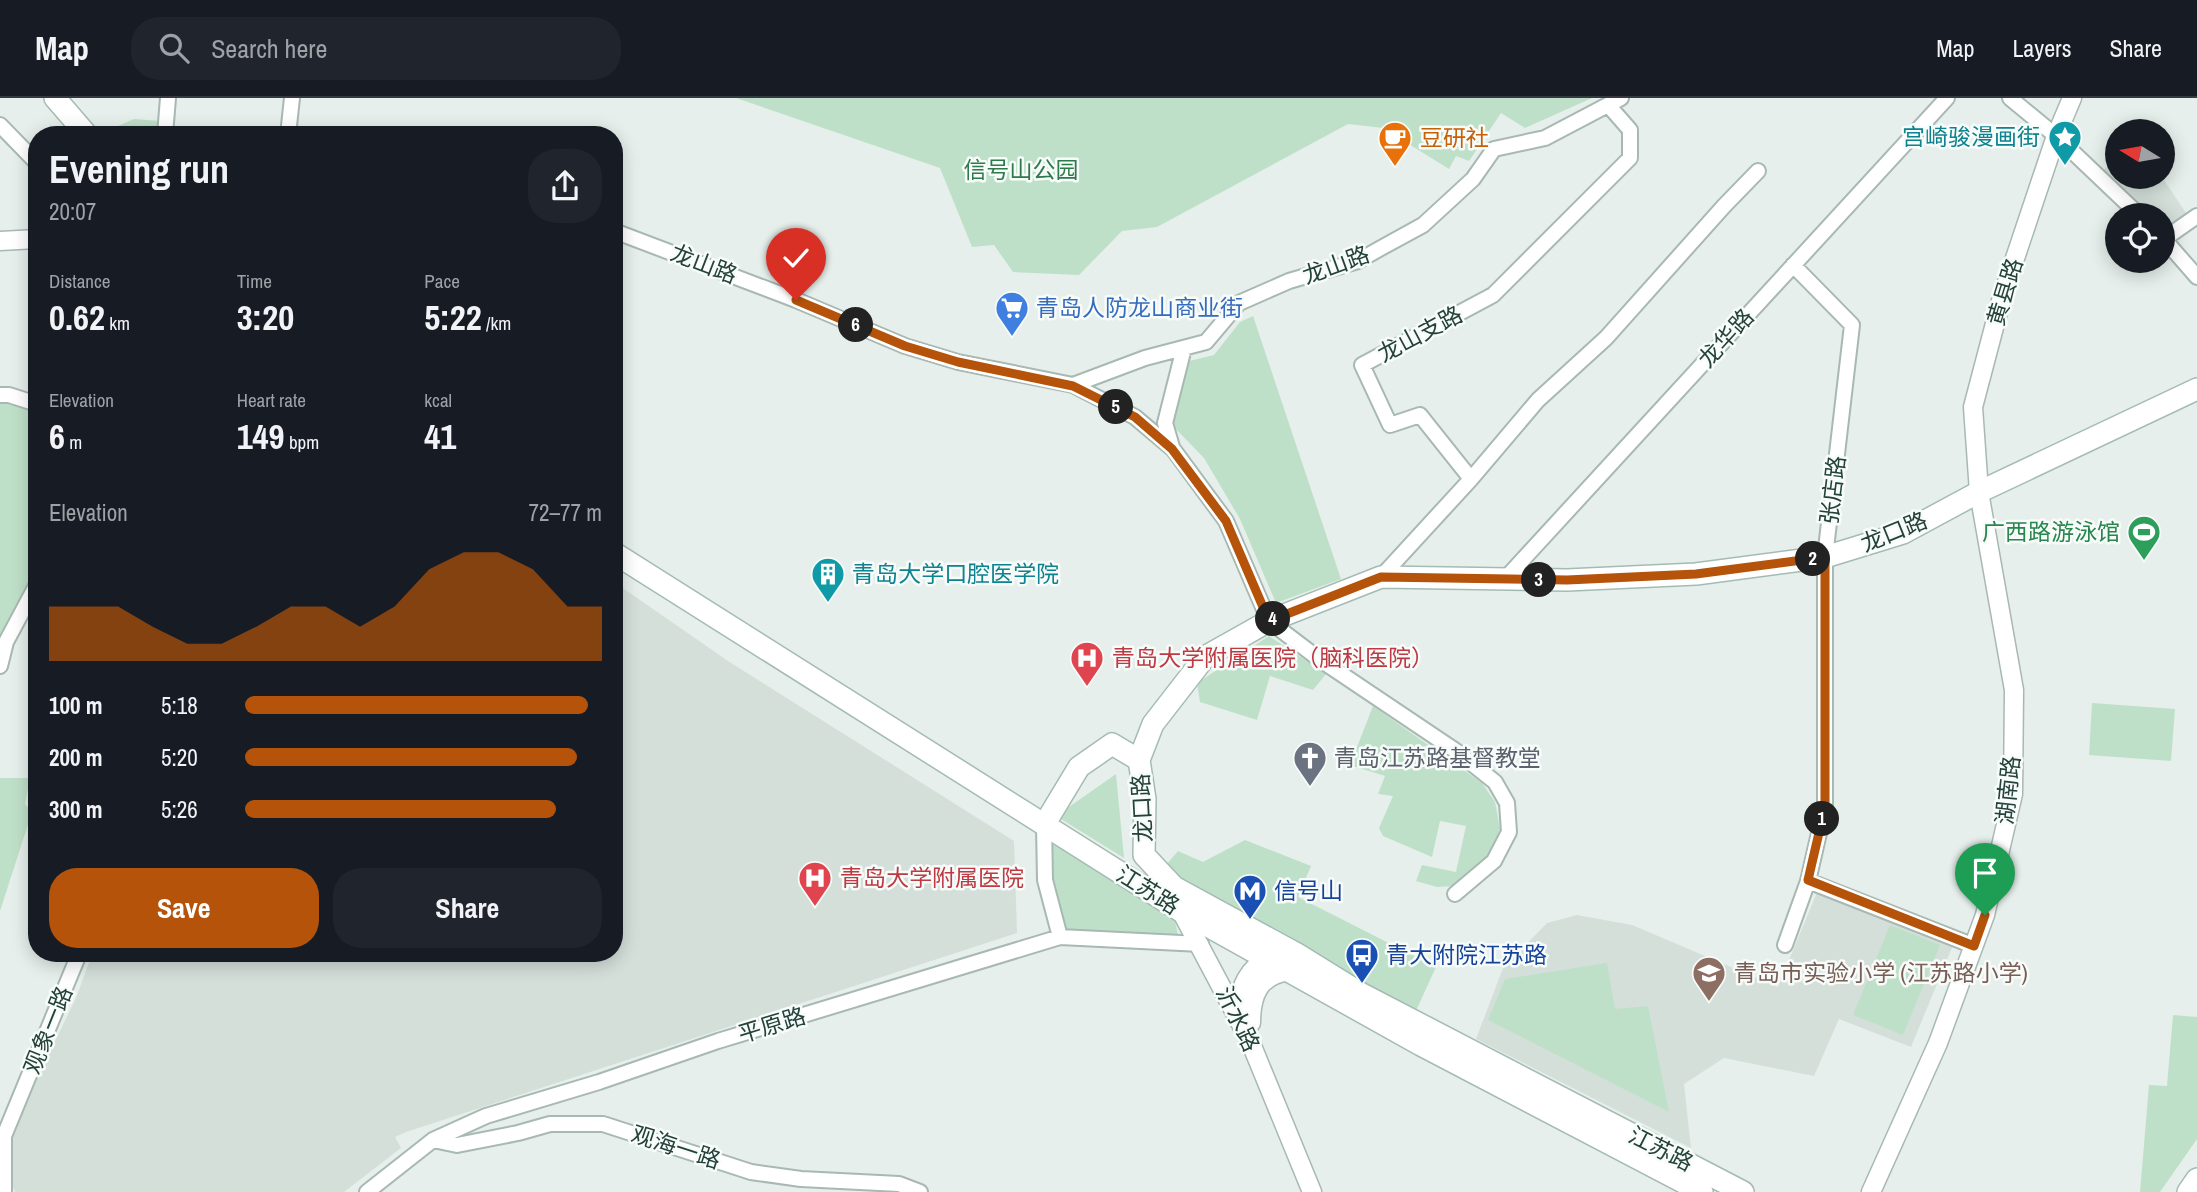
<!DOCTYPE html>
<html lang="en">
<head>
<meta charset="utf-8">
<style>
  body { margin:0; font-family:"Archivo Narrow","Noto Sans SC",sans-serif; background:#20242c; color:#f1f3f6; height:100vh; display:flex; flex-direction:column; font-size:26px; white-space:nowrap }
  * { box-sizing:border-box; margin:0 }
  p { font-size:23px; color:#9ea1a6 }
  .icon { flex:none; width:38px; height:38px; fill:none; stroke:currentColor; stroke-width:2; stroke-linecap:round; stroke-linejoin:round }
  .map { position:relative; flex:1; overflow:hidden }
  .panel { position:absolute; left:28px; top:28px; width:595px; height:836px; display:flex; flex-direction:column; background:#171b24; border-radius:28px; box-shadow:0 4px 18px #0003 }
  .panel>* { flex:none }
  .needle { width:46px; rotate:281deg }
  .fabs { position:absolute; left:2105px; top:21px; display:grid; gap:14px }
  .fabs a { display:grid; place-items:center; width:70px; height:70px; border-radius:50%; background:#171b24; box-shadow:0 4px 18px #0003; font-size:35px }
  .pin { position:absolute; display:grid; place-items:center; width:60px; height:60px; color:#fff; margin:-72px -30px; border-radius:50% 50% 50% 0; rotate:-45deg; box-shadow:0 0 7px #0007 }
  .pin .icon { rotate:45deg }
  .km { position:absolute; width:35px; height:35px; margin:-18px; border-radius:50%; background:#222; color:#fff; font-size:19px; line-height:35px; text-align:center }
  .round { display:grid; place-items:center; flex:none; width:74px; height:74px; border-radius:28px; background:#20242c }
  .headline { display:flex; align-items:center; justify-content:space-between; height:119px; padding:0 21px }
  h1 { font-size:38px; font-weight:700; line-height:52px }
  .stats { display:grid; grid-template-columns:repeat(3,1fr); gap:10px; height:119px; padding:7px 21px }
  .stats div { display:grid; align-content:center }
  .stats b { font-size:35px; font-weight:700 }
  .stats small { font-size:19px; font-weight:400 }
  .stats p { font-size:19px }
  .chart { height:196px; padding:14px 21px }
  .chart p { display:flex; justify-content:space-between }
  .chart svg { width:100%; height:126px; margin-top:7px; fill:#b45309; opacity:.7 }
  .cta { display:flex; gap:14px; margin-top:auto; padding:14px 21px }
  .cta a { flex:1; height:80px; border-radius:28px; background:#b45309; color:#fff; font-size:28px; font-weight:700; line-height:80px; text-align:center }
  .cta a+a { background:#20242c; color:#f1f3f6 }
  ul { padding:0 21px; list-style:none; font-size:23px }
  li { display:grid; grid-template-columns:112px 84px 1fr; align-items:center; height:52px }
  li i { height:18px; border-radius:9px; background:#b45309 }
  header { display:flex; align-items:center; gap:42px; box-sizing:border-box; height:98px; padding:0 35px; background:#171b24; border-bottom:2px solid #363941 }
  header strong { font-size:33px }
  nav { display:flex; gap:38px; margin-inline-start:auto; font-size:24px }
  .search { width:490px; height:63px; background:#20242c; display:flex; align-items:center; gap:18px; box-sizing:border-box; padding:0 24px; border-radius:28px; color:#9ea1a6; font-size:26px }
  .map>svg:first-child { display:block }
  .built { fill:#d4dfda }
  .green { fill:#bfe0c8 }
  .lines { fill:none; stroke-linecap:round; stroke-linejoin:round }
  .minor-casing { stroke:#a8b8b2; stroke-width:18 }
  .tertiary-casing { stroke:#a8b8b2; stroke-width:21 }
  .secondary-casing { stroke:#a4bbb3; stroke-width:24 }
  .minor { stroke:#fff; stroke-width:14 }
  .tertiary { stroke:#fff; stroke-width:18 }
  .secondary { stroke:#fff; stroke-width:21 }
  .route-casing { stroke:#fff; stroke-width:14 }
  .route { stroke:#b45309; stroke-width:9 }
  .labels { text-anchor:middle; stroke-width:5; stroke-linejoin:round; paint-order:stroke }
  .culture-label { font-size:23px; fill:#0d838f; stroke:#f7fbf9; text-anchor:end }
  .food-label { font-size:23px; fill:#c56008; stroke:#f7fbf9; text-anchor:start }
  .park-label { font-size:23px; fill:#2d7a4b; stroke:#f7fbf9 }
  .street-label { font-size:23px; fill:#24423a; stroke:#f7fbf9 }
  .shop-label { font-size:23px; fill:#366cbe; stroke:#f7fbf9; text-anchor:start }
  .leisure-label { font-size:23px; fill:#27864d; stroke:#f7fbf9; text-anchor:end }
  .health-label { font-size:23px; fill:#be3a42; stroke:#f7fbf9; text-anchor:start }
  .worship-label { font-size:23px; fill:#5b616d; stroke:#f7fbf9; text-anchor:start }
  .transit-label { font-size:23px; fill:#164399; stroke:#f7fbf9; text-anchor:start }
  .education-label { font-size:23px; fill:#785e54; stroke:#f7fbf9; text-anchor:start }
</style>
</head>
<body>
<header>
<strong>Map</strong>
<div class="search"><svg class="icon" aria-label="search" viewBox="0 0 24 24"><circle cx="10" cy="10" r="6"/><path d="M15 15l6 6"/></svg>Search here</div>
<nav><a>Map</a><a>Layers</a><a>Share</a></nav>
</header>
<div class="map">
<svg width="2197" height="1094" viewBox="0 0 2197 1094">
  <rect width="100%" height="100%" fill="#e6efeb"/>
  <!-- built -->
  <path class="built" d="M2117 63 2118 79H2162L2186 115 2165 131H2163V117H2143L2100 74Z
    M614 484 728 563 1014 743 1017 835 406 1034 395 1039 401 1050 344 1094H15L11 1083 10 1053 16 1023 76 900 92 856H614Z
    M1820 787 1956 840 1911 949 1839 921 1814 978 1724 960 1684 986 1691 1050 1476 941 1503 870 1547 825 1577 817 1632 827 1778 889Z"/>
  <!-- green -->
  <path class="green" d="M736 0H1592L1525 30 1501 15 1469 63 1456 58 1449 71 1383 30 1348 26 1157 129 1122 133 1079 177 1013 174 994 147 972 149 940 70Z
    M134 21 160 23 159 37H106L104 34Z
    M1253 218 1341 481 1276 505 1240 421 1204 360 1172 327 1185 264 1214 257 1240 224Z
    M0 297 37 306V486L0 568Z
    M1269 538 1326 576 1313 592 1270 578 1257 622 1200 604 1197 585Z
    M2092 605 2175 611 2171 663 2089 657Z
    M1373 608 1482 685 1495 704 1500 731 1489 759 1454 788 1437 789 1416 783 1422 767 1456 774 1466 728 1440 723 1432 759 1383 738 1379 730 1393 698 1378 696 1385 678 1350 667Z
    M1116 676 1124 760 1056 718Z
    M0 680H30L25 706 32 714 0 813Z
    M1050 739 1173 813 1178 837 1066 833 1054 783Z
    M1245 742 1311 768 1298 799 1436 869 1414 917 1191 799 1166 767 1178 753 1203 764Z
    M1890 827 1940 847 1903 937 1853 917Z
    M1607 865 1615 911 1648 908 1669 1014 1488 922 1505 881Z
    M2173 917 2197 919V1041L2160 1094H2140L2149 987 2167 988Z"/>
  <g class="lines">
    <defs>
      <path id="minor" d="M2010 0 2056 38 2139 117
        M0 27 37 65
        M165 37 168 0
        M288 37 292 0
        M614 133 796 202 905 248 958 264 1073 287 1135 319 1173 351 1226 423 1269 523 1319 561 1456 653 1495 684 1507 705 1509 734 1494 763 1455 796
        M2163 140 2197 179
        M2164 141 2197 118
        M1073 287 1145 260 1206 244 1239 205 1289 183 1358 163 1381 150 1423 127 1473 81 1494 51 1545 40 1621 0
        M0 297H9L37 306
        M1172 349 1165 325 1184 250
        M1471 381 1538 302 1606 240 1724 108 1758 73
        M1381 479 1471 381 1420 317 1390 327 1362 267 1493 197 1630 60V32L1609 8
        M1505 481 1947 0
        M0 568 6 544 37 486
        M1044 727 1045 782 1060 839
        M1808 783 1974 848
        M1785 847 1808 783 1825 709V459L1852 227 1793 167
        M433 1042 457 1047 518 1035 550 1026H603L751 1074 801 1081 899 1086 920 1094
        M4 1094V1038L79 856
        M367 1094 433 1042 486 1018 599 984 718 943 1060 839 1201 846"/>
      <path id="tertiary" d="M0 143 37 141
        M1181 813 1250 943 1312 1094
        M1243 919C1234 888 1251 870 1274 853
        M1251 925C1251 897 1259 877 1289 873
        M1871 1094 1938 945 1985 817 2013 696 2014 592 1979 394 1973 309 2002 199 2056 38 2072 0"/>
      <path id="secondary" d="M55 0 87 37
        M614 455 1181 813 1421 947 1702 1094
        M1044 727 1079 669 1112 646 1139 662
        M1144 757 1145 701 1139 662 1153 626 1205 559 1269 523 1381 479 1567 482 1696 476 1825 459 1903 435 1979 394 2197 291
        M1144 757 1174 789 1297 856 1360 895 1743 1094
        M2188 1094 2197 1081"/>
    </defs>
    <!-- minor casing -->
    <use href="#minor" class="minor-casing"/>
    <!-- tertiary casing -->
    <use href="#tertiary" class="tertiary-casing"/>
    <!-- secondary casing -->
    <use href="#secondary" class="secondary-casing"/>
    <!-- minor -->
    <use href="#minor" class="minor"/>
    <!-- tertiary -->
    <use href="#tertiary" class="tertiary"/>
    <!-- secondary -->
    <use href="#secondary" class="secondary"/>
  </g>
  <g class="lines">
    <defs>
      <path id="route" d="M796 202 905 248 958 264 1073 288 1135 319 1172 351 1226 423 1269 523 1381 479 1567 482 1696 476 1825 459V709L1808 782 1974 848 1985 817"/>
    </defs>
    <!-- route casing -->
    <use href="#route" class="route-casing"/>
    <!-- route -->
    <use href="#route" class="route"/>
  </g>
  <!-- icons -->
  <defs>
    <symbol id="sight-pin" viewBox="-11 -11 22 30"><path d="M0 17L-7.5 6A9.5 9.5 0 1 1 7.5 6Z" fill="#0f9aa8" stroke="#f7fbf9"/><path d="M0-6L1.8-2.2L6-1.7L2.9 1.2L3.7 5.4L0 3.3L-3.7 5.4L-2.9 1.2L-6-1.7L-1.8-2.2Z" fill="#fff"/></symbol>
    <symbol id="cafe-pin" viewBox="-11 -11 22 30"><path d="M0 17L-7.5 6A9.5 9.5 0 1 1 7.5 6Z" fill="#e8710a" stroke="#f7fbf9"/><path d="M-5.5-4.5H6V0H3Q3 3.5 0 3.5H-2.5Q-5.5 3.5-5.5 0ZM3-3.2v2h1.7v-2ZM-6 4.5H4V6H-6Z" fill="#fff"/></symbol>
    <symbol id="supermarket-pin" viewBox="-11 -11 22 30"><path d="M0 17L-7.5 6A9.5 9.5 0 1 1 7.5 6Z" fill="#3f7fe0" stroke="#f7fbf9"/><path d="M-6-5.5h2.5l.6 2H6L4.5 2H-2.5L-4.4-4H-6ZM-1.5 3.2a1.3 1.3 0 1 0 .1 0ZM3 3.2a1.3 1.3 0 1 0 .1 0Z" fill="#fff"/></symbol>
    <symbol id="stadium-pin" viewBox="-11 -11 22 30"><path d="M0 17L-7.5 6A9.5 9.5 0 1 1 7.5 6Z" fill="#2e9e5b" stroke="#f7fbf9"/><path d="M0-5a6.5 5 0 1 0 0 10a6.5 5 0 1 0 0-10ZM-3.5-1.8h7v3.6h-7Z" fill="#fff"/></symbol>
    <symbol id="building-pin" viewBox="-11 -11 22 30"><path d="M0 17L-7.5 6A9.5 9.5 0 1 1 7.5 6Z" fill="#0f9aa8" stroke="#f7fbf9"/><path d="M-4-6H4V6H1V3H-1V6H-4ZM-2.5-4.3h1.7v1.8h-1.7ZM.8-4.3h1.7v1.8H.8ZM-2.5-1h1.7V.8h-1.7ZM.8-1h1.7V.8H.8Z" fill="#fff"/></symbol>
    <symbol id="hospital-pin" viewBox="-11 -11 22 30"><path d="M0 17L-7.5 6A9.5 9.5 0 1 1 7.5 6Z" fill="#e0444e" stroke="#f7fbf9"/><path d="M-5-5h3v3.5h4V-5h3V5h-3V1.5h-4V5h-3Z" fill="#fff"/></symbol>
    <symbol id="church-pin" viewBox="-11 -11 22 30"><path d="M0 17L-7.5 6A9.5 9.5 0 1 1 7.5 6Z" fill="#6b7280" stroke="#f7fbf9"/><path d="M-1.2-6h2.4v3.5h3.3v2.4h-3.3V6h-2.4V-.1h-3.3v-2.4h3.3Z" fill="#fff"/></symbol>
    <symbol id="metro-pin" viewBox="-11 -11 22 30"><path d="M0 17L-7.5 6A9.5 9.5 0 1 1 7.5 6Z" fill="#1a4fb4" stroke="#f7fbf9"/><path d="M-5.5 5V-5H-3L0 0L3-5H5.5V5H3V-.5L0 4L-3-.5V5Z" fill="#fff"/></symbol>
    <symbol id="bus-pin" viewBox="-11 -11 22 30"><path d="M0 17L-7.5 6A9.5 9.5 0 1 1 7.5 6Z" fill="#1a4fb4" stroke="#f7fbf9"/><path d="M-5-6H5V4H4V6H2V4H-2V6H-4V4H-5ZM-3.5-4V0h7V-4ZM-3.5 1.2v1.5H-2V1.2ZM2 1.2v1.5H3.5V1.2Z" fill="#fff"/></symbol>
    <symbol id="school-pin" viewBox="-11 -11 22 30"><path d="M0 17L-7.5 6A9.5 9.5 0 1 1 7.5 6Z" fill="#8d6e63" stroke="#f7fbf9"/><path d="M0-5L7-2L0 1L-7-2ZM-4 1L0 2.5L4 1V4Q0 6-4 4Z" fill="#fff"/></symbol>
  </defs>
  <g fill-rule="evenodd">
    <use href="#sight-pin" x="2046" y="20" width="38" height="52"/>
    <use href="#cafe-pin" x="1376" y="21" width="38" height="52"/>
    <use href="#supermarket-pin" x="993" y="191" width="38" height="52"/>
    <use href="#stadium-pin" x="2125" y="415" width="38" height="52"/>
    <use href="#building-pin" x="809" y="457" width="38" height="52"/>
    <use href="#hospital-pin" x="1068" y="541" width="38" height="52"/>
    <use href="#church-pin" x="1291" y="641" width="38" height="52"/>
    <use href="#hospital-pin" x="796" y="761" width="38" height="52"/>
    <use href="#metro-pin" x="1231" y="774" width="38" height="52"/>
    <use href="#bus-pin" x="1343" y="838" width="38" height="52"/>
    <use href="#school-pin" x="1690" y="856" width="38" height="52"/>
  </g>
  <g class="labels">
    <!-- culture labels -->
    <g class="culture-label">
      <text x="2040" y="47">宫崎骏漫画街</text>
      <text x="852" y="484" text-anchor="start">青岛大学口腔医学院</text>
    </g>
    <!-- food labels -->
    <g class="food-label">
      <text x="1420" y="48">豆研社</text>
    </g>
    <!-- park labels -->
    <g class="park-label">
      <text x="1021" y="80">信号山公园</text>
    </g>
    <!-- street labels -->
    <g class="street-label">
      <text transform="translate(704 166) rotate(21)" y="8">龙山路</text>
      <text transform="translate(1336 167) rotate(-20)" y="8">龙山路</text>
      <text transform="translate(2005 194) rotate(-73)" y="8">黄县路</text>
      <text transform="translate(1420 236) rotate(-28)" y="8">龙山支路</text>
      <text transform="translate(1726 240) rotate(-48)" y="8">龙华路</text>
      <text transform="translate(1833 392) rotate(-83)" y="8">张店路</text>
      <text transform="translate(1894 434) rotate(-22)" y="8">龙口路</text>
      <text transform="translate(2008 692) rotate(-84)" y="8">湖南路</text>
      <text transform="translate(1142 710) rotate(-93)" y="8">龙口路</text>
      <text transform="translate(1148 792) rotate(32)" y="8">江苏路</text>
      <text transform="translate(1238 921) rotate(64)" y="8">沂水路</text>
      <text transform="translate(772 927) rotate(-17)" y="8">平原路</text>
      <text transform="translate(48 932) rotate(-68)" y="8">观象一路</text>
      <text transform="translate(676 1049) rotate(18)" y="8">观海一路</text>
      <text transform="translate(1661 1051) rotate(27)" y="8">江苏路</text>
    </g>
    <!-- shop labels -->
    <g class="shop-label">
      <text x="1036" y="218">青岛人防龙山商业街</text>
    </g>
    <!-- leisure labels -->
    <g class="leisure-label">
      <text x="2120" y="442">广西路游泳馆</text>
    </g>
    <!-- health labels -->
    <g class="health-label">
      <text x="1112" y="568">青岛大学附属医院（脑科医院）</text>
      <text x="840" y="788">青岛大学附属医院</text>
    </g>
    <!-- worship labels -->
    <g class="worship-label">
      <text x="1334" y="668">青岛江苏路基督教堂</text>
    </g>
    <!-- transit labels -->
    <g class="transit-label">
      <text x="1274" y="801">信号山</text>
      <text x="1386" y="865">青大附院江苏路</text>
    </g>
    <!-- education labels -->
    <g class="education-label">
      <text x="1734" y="883">青岛市实验小学 (江苏路小学)</text>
    </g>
  </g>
</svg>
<div class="fabs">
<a><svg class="needle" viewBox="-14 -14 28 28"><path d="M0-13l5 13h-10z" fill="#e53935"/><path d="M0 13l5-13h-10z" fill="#9ea1a6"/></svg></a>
<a><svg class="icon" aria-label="locate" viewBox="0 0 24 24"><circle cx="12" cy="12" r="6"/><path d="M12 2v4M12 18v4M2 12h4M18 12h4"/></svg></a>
</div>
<div class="pin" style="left:1985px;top:817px;background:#1e9e55"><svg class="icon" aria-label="arrive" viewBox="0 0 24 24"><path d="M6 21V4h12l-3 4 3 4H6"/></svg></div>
<div class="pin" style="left:796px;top:202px;background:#d93025"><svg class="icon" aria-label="check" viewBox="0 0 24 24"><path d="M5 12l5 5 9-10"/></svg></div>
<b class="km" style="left:1822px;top:721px">1</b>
<b class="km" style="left:1813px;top:461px">2</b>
<b class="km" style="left:1539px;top:482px">3</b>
<b class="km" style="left:1273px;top:521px">4</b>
<b class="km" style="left:1116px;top:309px">5</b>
<b class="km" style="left:856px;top:227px">6</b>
<section class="panel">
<div class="headline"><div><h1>Evening run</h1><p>20:07</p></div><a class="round"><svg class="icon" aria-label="share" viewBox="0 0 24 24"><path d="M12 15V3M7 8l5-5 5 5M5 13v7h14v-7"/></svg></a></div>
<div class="stats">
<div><p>Distance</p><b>0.62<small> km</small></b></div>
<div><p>Time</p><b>3:20</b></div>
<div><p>Pace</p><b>5:22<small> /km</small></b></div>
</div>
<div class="stats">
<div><p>Elevation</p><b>6<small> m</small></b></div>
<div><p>Heart rate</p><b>149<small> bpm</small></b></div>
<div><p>kcal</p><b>41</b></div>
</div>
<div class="chart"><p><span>Elevation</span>72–77 m</p>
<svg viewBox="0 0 160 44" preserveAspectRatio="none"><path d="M0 44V25L10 25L20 25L30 32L40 38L50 38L60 32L70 25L80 25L90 32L100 25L110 12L120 6L130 6L140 12L150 25L160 25V44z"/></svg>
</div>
<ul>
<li><b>100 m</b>5:18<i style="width:96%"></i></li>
<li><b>200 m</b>5:20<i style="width:93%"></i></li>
<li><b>300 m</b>5:26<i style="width:87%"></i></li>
</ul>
<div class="cta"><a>Save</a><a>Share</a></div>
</section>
</div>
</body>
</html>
